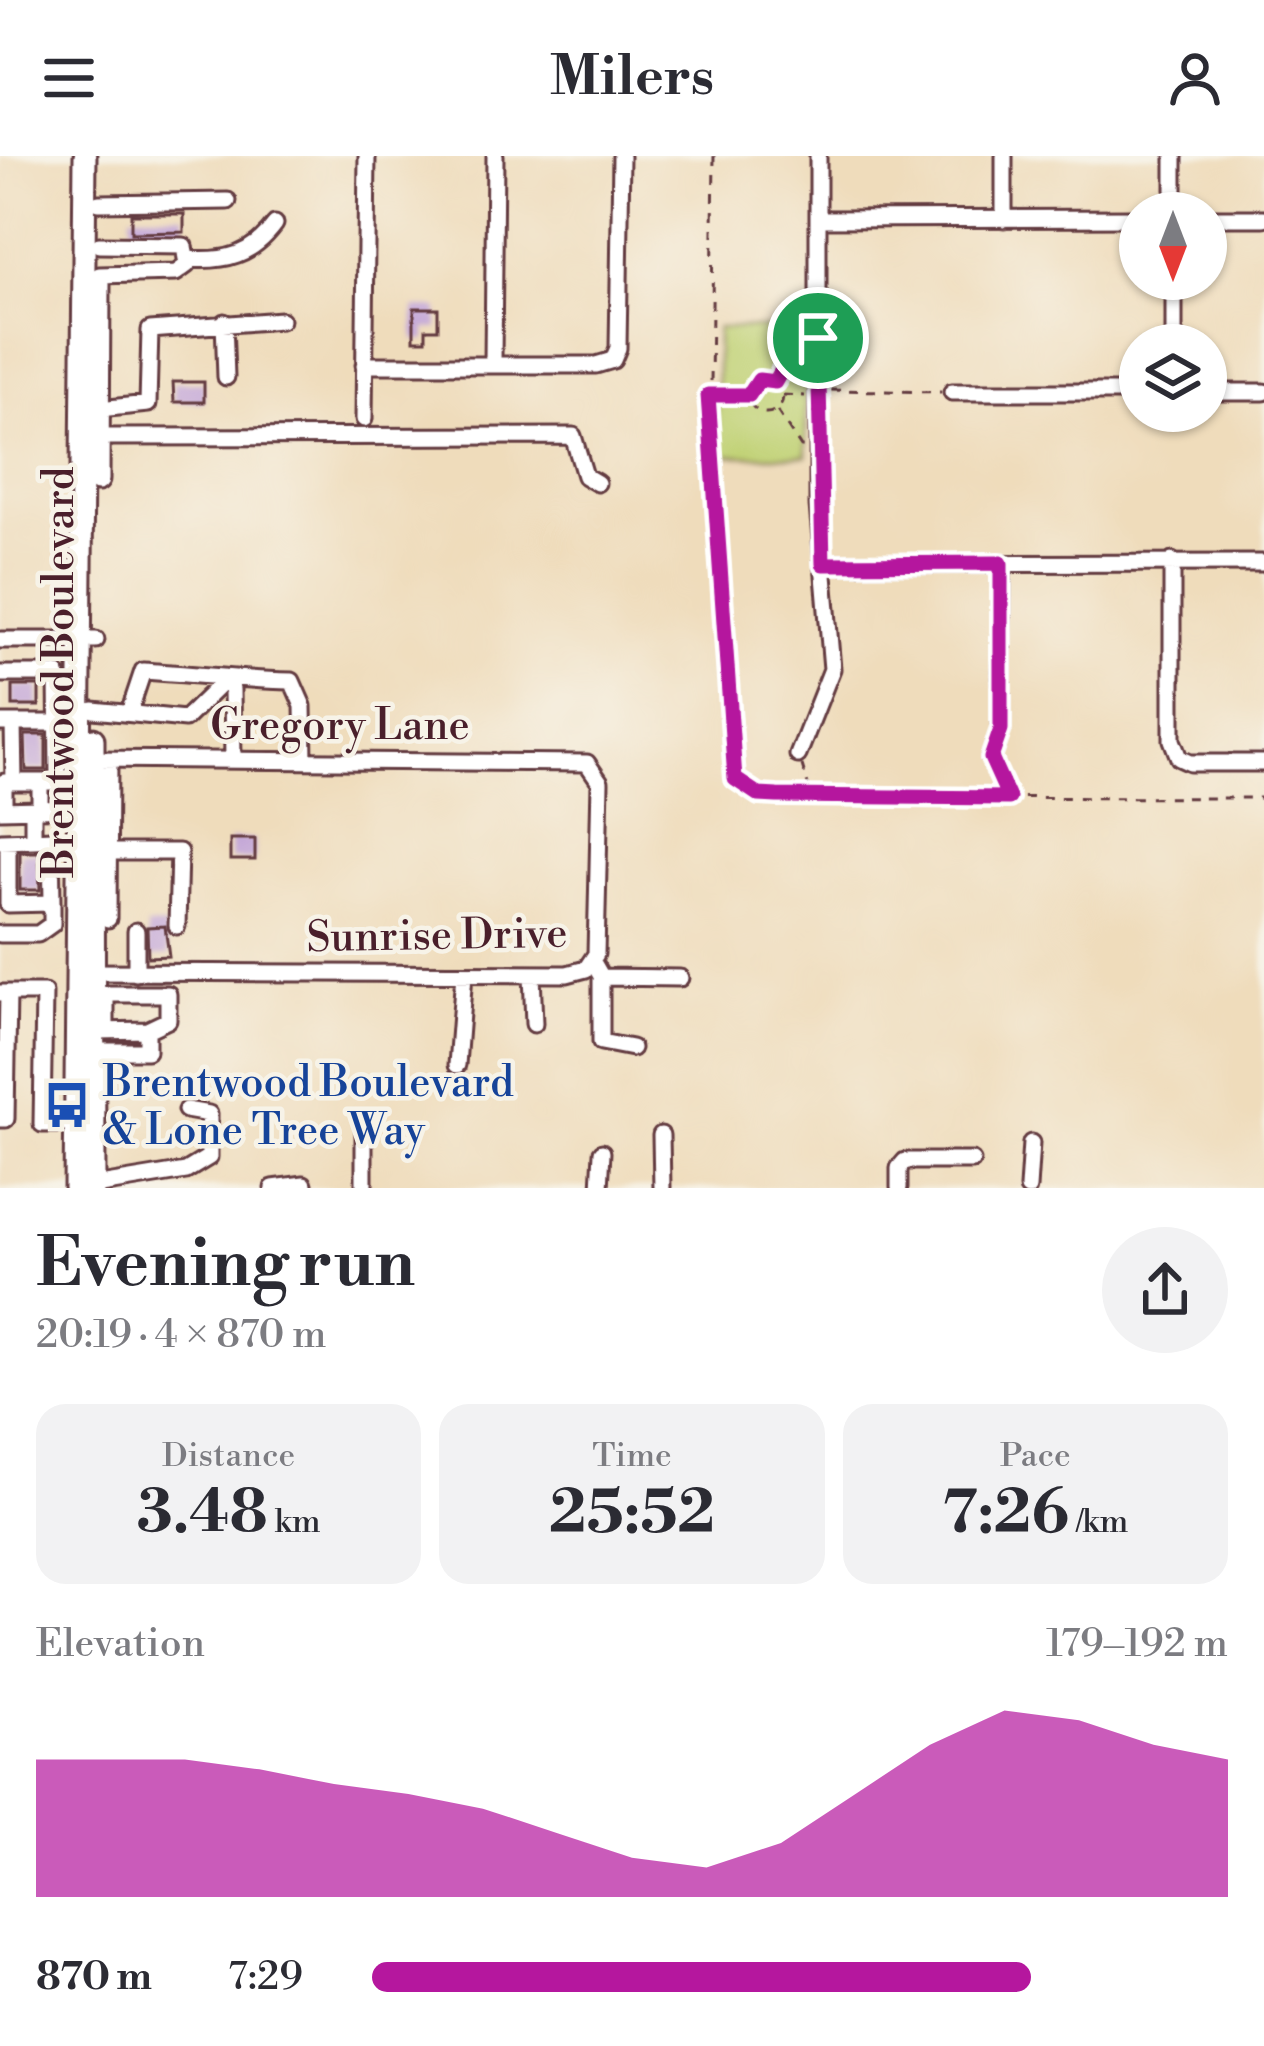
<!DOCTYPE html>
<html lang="en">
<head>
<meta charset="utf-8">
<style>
  body { margin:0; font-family:"Libre Bodoni",serif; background:#f2f2f3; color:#2b2b33; height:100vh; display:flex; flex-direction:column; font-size:45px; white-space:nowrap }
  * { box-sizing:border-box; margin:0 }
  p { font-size:39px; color:#7c7c81 }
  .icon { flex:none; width:66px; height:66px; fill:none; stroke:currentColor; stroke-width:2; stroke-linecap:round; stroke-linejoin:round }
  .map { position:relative; height:1032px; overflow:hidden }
  .panel { display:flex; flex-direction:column; background:#fff; flex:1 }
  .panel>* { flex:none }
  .needle { width:78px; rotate:180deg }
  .controls { position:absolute; left:1119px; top:36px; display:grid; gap:24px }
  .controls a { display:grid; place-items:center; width:108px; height:108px; border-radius:50%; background:#fff; box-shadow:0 3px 9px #0004; font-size:60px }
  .pin { position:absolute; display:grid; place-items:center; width:102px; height:102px; color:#fff; margin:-51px; border:6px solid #fff; border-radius:50%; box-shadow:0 3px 12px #0007 }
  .round { display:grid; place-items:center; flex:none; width:126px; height:126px; border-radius:63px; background:#f2f2f3 }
  .overview { display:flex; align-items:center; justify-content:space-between; height:204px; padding:0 36px }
  h1 { font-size:66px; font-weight:800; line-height:90px }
  .metrics { display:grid; grid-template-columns:repeat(3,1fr); gap:18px; height:204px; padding:12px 36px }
  .metrics div { display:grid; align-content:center; border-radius:30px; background:#f2f2f3; text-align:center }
  .metrics b { font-size:60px; font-weight:800 }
  .metrics small { font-size:33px; font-weight:400 }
  .metrics p { font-size:33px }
  .chart { height:336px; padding:24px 36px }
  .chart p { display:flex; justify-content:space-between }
  .chart svg { width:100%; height:216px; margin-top:12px; fill:#b5179e; opacity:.7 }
  ul { padding:0 36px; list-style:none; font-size:39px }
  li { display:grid; grid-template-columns:192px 144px 1fr; align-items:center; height:90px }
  li i { height:30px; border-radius:15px; background:#b5179e }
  header { display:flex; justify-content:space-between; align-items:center; height:156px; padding:0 36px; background:#fff; font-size:54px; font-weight:800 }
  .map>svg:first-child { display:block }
  .green { fill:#c0d173; stroke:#85784f; stroke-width:3 }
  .building { fill:#c4a7d7 }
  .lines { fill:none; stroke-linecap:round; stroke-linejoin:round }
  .minor-casing { stroke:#633b41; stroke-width:21 }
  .major-casing { stroke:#633b41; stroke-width:27 }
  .path { stroke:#633b41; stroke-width:3; stroke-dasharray:9 9; stroke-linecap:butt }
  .minor { stroke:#fff; stroke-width:15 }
  .major { stroke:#fff; stroke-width:21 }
  .route-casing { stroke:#fff; stroke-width:24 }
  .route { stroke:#b5179e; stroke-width:15 }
  .labels { text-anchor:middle; stroke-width:9; stroke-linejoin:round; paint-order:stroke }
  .street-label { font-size:42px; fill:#4a1f2b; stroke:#f7f3e8 }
  .transit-label { font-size:42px; fill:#164399; stroke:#f7f3e8; text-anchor:start }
</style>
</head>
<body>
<header><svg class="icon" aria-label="menu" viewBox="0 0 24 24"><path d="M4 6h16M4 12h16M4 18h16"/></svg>Milers<svg class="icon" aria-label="person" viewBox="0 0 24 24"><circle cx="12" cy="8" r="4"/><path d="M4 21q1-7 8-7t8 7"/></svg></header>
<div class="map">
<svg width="1264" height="1032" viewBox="0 0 1264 1032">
  <rect width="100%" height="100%" fill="#f7f3e8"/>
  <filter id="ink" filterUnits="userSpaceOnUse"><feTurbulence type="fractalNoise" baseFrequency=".00833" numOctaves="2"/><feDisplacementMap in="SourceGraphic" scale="24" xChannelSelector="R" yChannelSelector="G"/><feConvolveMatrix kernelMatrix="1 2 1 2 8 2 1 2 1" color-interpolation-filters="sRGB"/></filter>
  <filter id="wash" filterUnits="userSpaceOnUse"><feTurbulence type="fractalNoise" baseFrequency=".004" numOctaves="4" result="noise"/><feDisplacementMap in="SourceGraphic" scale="48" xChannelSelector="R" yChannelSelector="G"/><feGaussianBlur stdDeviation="2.7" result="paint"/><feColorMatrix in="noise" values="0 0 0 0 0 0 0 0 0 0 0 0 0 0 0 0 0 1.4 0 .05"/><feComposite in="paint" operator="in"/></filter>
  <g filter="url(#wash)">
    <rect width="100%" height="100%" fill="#efdcbb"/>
    <!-- green -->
    <path class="green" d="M717 172H806V300H717Z"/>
    <g id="blocks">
      <!-- building -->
      <path class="building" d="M131 58H184V76L131 77Z
        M414 152H438V173H426V184H414Z
        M173 226H204V246H174Z
        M13 530H39V550H13Z
        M25 579H46V614H26Z
        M230 683H255V704H230Z
        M20 696H39L40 734H20Z
        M165 770 169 800 148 801 147 771Z"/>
    </g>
  </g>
  <g filter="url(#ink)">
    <use href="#blocks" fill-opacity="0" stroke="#633b41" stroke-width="3"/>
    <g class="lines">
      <defs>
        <path id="minor" d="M1004 0V63
          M1174 0V57
          M99 47 228 45
          M1206 62H1264
          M818 63 1140 62
          M188 103C226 106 252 99 275 68
          M99 119 176 117 187 109 184 90 99 89
          M1174 123V189
          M224 166 226 221
          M493 206 495 0
          M364 209H596L613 204 618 192 621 0
          M952 236H1140
          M1206 236H1264
          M99 253 148 248 150 174 281 164
          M364 263 367 0
          M99 281 573 280 585 320 597 327
          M1172 405V584L1179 602 1190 607H1264
          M823 408 1264 407
          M0 484H96
          M0 518H57L58 618 51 626H40
          M93 554 185 563 224 525 232 533 233 604
          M130 554 143 515C194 518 240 524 292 525L303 550 304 603
          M0 567H63
          M13 567 14 626
          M798 599 832 513 818 349V0
          M991 602 1001 573 1002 407
          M0 654 78 652
          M4 654V626H40V653
          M1 685 33 684V653
          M8 685V748L52 747 51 683 33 684
          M98 696H179L177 770
          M108 763 109 604
          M136 775V817
          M0 778H38L52 768V747
          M593 806 601 820V886L632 892
          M87 816 567 818 586 813 596 798 600 626 587 607 92 603
          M532 818 534 868
          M601 821 680 822
          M0 837H44L42 968H75
          M106 875V838H168V864L147 874
          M93 895H147V874L98 875
          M457 909 464 818
          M104 928 105 895
          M0 963H6L8 837
          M364 968V1032
          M661 979 662 1032
          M94 1030 186 1015 209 1001V958L186 954
          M273 1032 304 1028
          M600 1032 602 996
          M899 1032V1012L905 1005H972
          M1028 1032 1031 987"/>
        <path id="major" d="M98 324 99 127
          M93 583 94 1032
          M75 1032 85 0"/>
      </defs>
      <!-- minor casing -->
      <use href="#minor" class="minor-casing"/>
      <!-- major casing -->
      <use href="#major" class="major-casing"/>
      <!-- path -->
      <path class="path" d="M714 0 710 304 730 496 735 623 759 639 777 641 1264 642
        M749 240a17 17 0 1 1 34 0a17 17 0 1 1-34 0Z
        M776 225 800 182H808
        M831 234 941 236
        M708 239H747
        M783 239 805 240
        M777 255 801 291H808
        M802 609 811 639
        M997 611 1009 640"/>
      <!-- minor -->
      <use href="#minor" class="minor"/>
      <!-- major -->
      <use href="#major" class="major"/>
    </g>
  </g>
  <g class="lines" filter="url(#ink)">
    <defs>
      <path id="route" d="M800 182H818L823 408 1001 407V573L991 602 1009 642 777 640 759 639 735 623 708 239H749L759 224 775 226Z"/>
    </defs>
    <!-- route casing -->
    <use href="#route" class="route-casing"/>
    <!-- route -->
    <use href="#route" class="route"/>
  </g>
  <!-- icons -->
  <defs>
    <symbol id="bus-bare" viewBox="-9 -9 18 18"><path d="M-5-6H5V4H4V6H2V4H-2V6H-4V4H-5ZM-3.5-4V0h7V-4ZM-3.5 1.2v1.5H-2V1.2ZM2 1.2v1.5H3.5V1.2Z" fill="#1a4fb4" stroke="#f7f3e8" stroke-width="2.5" paint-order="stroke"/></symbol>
  </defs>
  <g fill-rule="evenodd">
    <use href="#bus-bare" x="34" y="916" width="66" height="66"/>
  </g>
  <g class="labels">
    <!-- street labels -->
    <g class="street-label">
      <text transform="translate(58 516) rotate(-90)" y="15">Brentwood Boulevard</text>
      <text x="340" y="583">Gregory Lane</text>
      <text transform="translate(437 778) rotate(-1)" y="15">Sunrise Drive</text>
    </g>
    <!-- transit labels -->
    <g class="transit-label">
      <text x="103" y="940">Brentwood Boulevard<tspan x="103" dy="48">&amp; Lone Tree Way</tspan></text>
    </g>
  </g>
</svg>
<div class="controls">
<a><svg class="needle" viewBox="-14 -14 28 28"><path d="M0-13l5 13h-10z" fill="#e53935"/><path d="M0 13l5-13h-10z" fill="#7c7c81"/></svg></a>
<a><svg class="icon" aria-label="layers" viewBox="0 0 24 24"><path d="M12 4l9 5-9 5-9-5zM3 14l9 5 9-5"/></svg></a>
</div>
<div class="pin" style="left:818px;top:182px;background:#1e9e55"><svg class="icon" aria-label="arrive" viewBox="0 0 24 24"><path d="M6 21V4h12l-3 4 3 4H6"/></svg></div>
</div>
<section class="panel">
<div class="overview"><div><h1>Evening run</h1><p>20:19 · 4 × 870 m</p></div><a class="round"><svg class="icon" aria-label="share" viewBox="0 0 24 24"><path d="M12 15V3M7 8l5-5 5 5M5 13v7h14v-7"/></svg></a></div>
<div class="metrics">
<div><p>Distance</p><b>3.48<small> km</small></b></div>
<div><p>Time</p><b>25:52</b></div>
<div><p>Pace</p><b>7:26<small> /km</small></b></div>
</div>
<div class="chart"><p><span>Elevation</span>179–192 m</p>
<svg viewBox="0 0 160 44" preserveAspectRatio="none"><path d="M0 44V16L10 16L20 16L30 18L40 21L50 23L60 26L70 31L80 36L90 38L100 33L110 23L120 13L130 6L140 8L150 13L160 16V44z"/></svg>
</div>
<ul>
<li><b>870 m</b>7:29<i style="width:77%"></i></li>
</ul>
</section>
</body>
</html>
